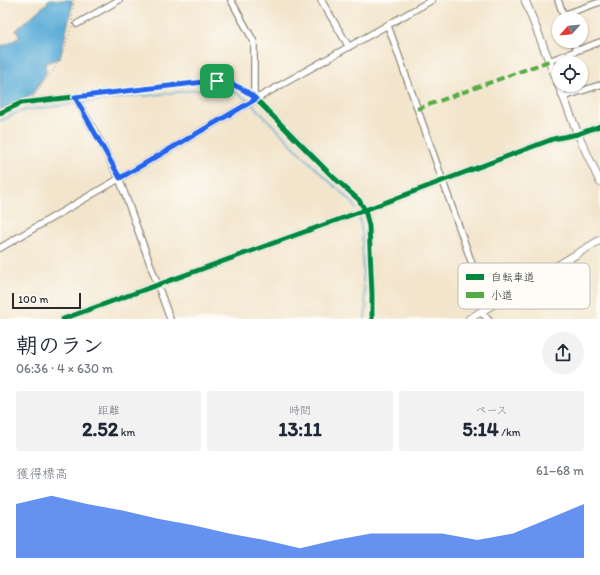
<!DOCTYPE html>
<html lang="ja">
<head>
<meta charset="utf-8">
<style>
  body { margin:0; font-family:Itim,"Klee One",sans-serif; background:#f2f2f3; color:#1f2937; height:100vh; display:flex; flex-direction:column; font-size:15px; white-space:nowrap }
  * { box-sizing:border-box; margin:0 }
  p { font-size:13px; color:#747a83 }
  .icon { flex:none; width:22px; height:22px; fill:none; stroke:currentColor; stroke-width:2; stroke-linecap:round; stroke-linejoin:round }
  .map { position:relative; height:319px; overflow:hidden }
  .sheet { display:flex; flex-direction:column; background:#fff; flex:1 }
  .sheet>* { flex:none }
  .needle { width:26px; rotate:243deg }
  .controls { position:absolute; left:552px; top:12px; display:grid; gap:8px }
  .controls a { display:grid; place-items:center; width:36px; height:36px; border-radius:50%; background:#fff; box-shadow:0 1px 3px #0004; font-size:20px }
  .scale { position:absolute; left:12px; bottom:10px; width:69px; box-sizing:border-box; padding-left:4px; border:2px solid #2b2b2b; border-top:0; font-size:11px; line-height:14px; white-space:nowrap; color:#2b2b2b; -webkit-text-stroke:3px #fdfcf7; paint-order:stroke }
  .pin { position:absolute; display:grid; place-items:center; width:34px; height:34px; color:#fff; margin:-17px; border-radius:8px; box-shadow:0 2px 6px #0006 }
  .round { display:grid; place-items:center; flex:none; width:42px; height:42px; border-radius:21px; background:#f2f2f3 }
  .head { display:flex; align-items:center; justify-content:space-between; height:68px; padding:0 16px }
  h1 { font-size:22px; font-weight:700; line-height:30px }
  .metrics { display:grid; grid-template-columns:repeat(3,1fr); gap:6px; height:68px; padding:4px 16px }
  .metrics div { display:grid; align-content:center; border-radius:4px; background:#f2f2f3; text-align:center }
  .metrics b { font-size:20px; font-weight:700 }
  .metrics small { font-size:11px; font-weight:400 }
  .metrics p { font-size:11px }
  .chart { height:112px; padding:8px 16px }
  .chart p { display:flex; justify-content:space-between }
  .chart svg { width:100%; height:72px; margin-top:4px; fill:#2563eb; opacity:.7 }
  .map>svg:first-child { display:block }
  .water { fill:#5cadd7; stroke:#446c81 }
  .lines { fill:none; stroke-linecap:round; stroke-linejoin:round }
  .stream { stroke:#5cadd7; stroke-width:1.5 }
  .minor-casing { stroke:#8f887c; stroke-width:8 }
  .tertiary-casing { stroke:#8f887c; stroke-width:9 }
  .path { stroke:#8f887c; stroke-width:1; stroke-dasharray:1 3; stroke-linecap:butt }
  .minor { stroke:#fff; stroke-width:5.5 }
  .tertiary { stroke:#fff; stroke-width:7 }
  .quiet { stroke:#54ab44; stroke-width:4; stroke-dasharray:8 4; stroke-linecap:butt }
  .cycleway-casing { stroke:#fdfcf7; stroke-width:8 }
  .cycleway { stroke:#00873e; stroke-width:5 }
  .route-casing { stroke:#fff; stroke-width:8 }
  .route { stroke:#2563eb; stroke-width:5 }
  .key { fill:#fdfcf7; stroke:#bebdba; stroke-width:1 }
  .key-label { font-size:11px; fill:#2b2b2b }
</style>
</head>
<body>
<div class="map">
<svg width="600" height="319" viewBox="0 0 600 319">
  <rect width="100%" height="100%" fill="#fdfcf7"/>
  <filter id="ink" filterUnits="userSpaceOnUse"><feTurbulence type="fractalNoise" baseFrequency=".025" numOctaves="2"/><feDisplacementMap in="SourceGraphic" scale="8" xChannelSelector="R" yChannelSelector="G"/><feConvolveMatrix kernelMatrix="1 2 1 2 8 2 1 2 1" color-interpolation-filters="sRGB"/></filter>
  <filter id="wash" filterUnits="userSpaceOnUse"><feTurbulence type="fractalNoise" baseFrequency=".012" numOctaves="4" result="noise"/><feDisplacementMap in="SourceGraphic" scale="16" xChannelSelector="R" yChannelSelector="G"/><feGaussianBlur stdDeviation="0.9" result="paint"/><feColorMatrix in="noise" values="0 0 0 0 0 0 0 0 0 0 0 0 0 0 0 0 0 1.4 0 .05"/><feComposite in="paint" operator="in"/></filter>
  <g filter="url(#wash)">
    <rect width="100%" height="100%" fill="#f3e5cc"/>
    <!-- water -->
    <path class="water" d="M48 0H72V6L60 58 45 63 46 73 31 96 0 110V46L6 45 20 37 16 30 47 3Z"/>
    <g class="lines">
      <!-- stream -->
      <path class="stream" d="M82 103 143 95 145 96 213 88 232 90 237 93 249 101
        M252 104 312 165 353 203 356 209
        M0 121 16 113 26 110 74 104
        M359 216 362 233 363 281 366 307 365 319"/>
    </g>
  </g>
  <g filter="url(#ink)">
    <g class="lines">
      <defs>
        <path id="minor" d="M231 0 254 42V92L256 99
          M321 0 349 47
          M558 0 565 19
          M563 15 600 2
          M77 24 119 0
          M388 26 395 45 484 298 489 307
          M573 41 577 50
          M549 61 600 42
          M75 97 101 143 119 178 170 319
          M563 97 600 85
          M0 113 21 103 212 81 224 82 234 85 251 94 331 175 359 200 365 210 369 226 372 294V319
          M0 248 256 99 432 0
          M480 312 488 319
          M63 319 365 210 553 139 578 134 600 126"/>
        <path id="tertiary" d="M525 0 578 134 600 182
          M469 319 600 240"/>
      </defs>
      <!-- minor casing -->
      <use href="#minor" class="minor-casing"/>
      <!-- tertiary casing -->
      <use href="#tertiary" class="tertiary-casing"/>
      <!-- path -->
      <path class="path" d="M72 21 74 0
        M33 97 55 68 65 48 72 25"/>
      <!-- minor -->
      <use href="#minor" class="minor"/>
      <!-- tertiary -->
      <use href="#tertiary" class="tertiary"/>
      <!-- quiet -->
      <path class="quiet" d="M417 109 549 61"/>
      <defs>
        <path id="cycleway" d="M0 113 21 103 212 81 224 82 234 85 251 94 331 175 359 200 365 210 369 226 372 294V319
          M63 319 365 210 553 139 578 134 600 126"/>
      </defs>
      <!-- cycleway casing -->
      <use href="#cycleway" class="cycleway-casing"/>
      <!-- cycleway -->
      <use href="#cycleway" class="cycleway"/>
    </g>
  </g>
  <g class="lines" filter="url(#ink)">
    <defs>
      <path id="route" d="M212 81C228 80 245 89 256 99L120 178 101 144 75 97Z"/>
    </defs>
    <!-- route casing -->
    <use href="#route" class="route-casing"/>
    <!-- route -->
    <use href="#route" class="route"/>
  </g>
  <!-- legend -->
  <rect x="458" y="263" width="132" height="46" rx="6" class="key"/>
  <rect x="466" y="274" width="18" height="6" fill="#00873e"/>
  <rect x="466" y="292" width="18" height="6" fill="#54ab44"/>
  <g class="key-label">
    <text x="491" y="281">自転車道</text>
    <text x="491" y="299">小道</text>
  </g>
</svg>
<div class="controls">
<a><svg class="needle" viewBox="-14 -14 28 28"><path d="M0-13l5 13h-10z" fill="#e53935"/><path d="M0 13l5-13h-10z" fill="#747a83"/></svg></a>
<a><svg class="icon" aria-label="locate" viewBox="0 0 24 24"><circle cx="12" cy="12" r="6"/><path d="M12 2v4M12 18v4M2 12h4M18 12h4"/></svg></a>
</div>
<div class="scale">100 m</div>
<div class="pin" style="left:217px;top:81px;background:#1e9e55"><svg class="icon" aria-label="arrive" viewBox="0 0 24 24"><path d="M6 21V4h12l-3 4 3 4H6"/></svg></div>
</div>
<section class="sheet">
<div class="head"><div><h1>朝のラン</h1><p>06:36 · 4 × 630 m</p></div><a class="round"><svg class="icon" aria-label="share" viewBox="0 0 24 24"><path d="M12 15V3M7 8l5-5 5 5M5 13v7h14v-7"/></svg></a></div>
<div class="metrics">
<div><p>距離</p><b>2.52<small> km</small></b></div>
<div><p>時間</p><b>13:11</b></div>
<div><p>ペース</p><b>5:14<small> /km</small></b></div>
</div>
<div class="chart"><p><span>獲得標高</span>61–68 m</p>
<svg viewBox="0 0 160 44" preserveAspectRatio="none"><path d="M0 44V11L10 6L20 11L30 15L40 20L50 24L60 29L70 33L80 38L90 33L100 29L110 29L120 29L130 33L140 29L150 20L160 11V44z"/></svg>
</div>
</section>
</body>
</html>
